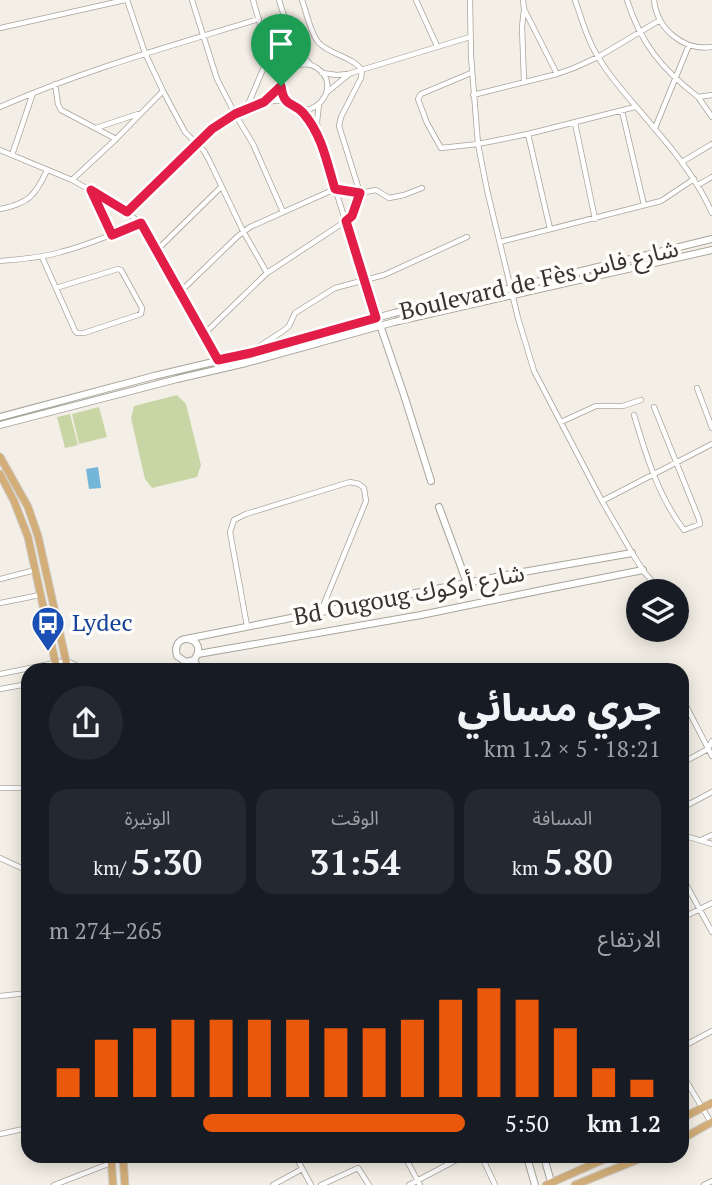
<!DOCTYPE html>
<html lang="ar">
<head>
<meta charset="utf-8">
<style>
  body { margin:0; font-family:"PT Serif","Noto Sans Arabic",serif; background:#242831; color:#f1f3f6; direction:rtl; height:100vh; display:flex; flex-direction:column; font-size:26px; white-space:nowrap }
  * { box-sizing:border-box; margin:0 }
  p { font-size:23px; color:#9ea1a6 }
  .icon { flex:none; width:38px; height:38px; fill:none; stroke:currentColor; stroke-width:2; stroke-linecap:round; stroke-linejoin:round }
  .map { position:relative; flex:1; overflow:hidden; direction:ltr }
  .details { position:absolute; left:21px; top:663px; width:668px; height:500px; display:flex; flex-direction:column; background:#171b24; border-radius:21px; box-shadow:0 4px 18px #0003; direction:rtl }
  .details>* { flex:none }
  .controls { position:absolute; left:626px; top:579px; display:grid; gap:14px }
  .controls a { display:grid; place-items:center; width:63px; height:63px; border-radius:50%; background:#171b24; box-shadow:0 4px 18px #0003; font-size:35px }
  .pin { position:absolute; display:grid; place-items:center; width:60px; height:60px; color:#fff; margin:-72px -30px; border-radius:50% 50% 50% 0; rotate:-45deg; box-shadow:0 0 7px #0007 }
  .pin .icon { rotate:45deg }
  .round { display:grid; place-items:center; flex:none; width:74px; height:74px; border-radius:37px; background:#242831 }
  .head { display:flex; align-items:center; justify-content:space-between; height:119px; padding:0 28px }
  h1 { font-size:38px; font-weight:800; line-height:52px }
  .figures { display:grid; grid-template-columns:repeat(3,1fr); gap:10px; height:119px; padding:7px 28px }
  .figures div { display:grid; align-content:center; border-radius:18px; background:#242831; text-align:center }
  .figures b { font-size:35px; font-weight:800 }
  .figures small { font-size:19px; font-weight:400 }
  .figures p { font-size:19px }
  .chart { height:196px; padding:14px 28px }
  .chart p { display:flex; justify-content:space-between }
  .chart svg { width:100%; height:126px; margin-top:7px; stroke:#ea580c; stroke-width:6 }
  ul { padding:0 28px; list-style:none; font-size:23px }
  li { display:grid; grid-template-columns:112px 84px 1fr; align-items:center; height:52px }
  li i { height:18px; border-radius:9px; background:#ea580c }
  .map>svg:first-child { display:block }
  .green { fill:#c8d6a5 }
  .water { fill:#74b6d7 }
  .lines { fill:none; stroke-linecap:round; stroke-linejoin:round }
  .street-casing { stroke:#a8a49b; stroke-width:6 }
  .secondary-casing { stroke:#a8a49b; stroke-width:8 }
  .primary-casing { stroke:#cfcfce; stroke-width:9 }
  .street { stroke:#fff; stroke-width:4.5 }
  .secondary { stroke:#fff; stroke-width:6 }
  .primary { stroke:#d3ae79; stroke-width:7 }
  .route-casing { stroke:#fff; stroke-width:14 }
  .route { stroke:#e11d48; stroke-width:9 }
  .labels { text-anchor:middle; stroke-width:7; stroke-linejoin:round; paint-order:stroke }
  .street-label { font-size:24px; fill:#363531; stroke:#fffdf9 }
  .transit-label { font-size:24px; fill:#164399; stroke:#fffdf9; text-anchor:start }
</style>
</head>
<body>
<div class="map">
<svg width="712" height="1185" viewBox="0 0 712 1185">
  <rect width="100%" height="100%" fill="#f4efe6"/>
  <!-- green -->
  <path class="green" d="M177 395 186 404 201 465 197 477 152 488 145 479 131 418 134 406Z
    M99 407 107 437 79 444 72 414Z
    M70 414 78 445 65 448 57 417Z"/>
  <!-- water -->
  <path class="water" d="M98 467 101 488 89 489 86 469Z"/>
  <g class="lines">
    <defs>
      <path id="street" d="M127 0 145 53 163 91 185 132 204 151 209 160 243 231 267 273
        M192 0 217 79 235 114 253 144 283 212
        M279 0 294 47 310 64
        M416 0 437 46
        M470 0 471 56 478 144 487 190 518 318 534 371 602 501 632 553 644 572 662 592
        M523 0 524 9 557 74
        M575 0C582 20 588 42 600 60 615 85 636 105 654 128 677 154 698 181 712 213
        M627 0C641 44 662 69 698 97L712 95
        M654 0C657 29 683 51 712 47
        M524 10 522 27 524 81
        M0 28 125 0
        M291 68C299 64 308 62 317 68 345 87 310 127 287 102 284 98 281 93 281 88 281 78 286 75 291 68 294 62 294 53 294 47
        M322 73 337 75 348 74 470 37
        M471 73 421 94 418 99 427 123 441 148 478 144 528 134 635 107
        M55 84 58 104 61 110 116 139
        M326 93 348 75
        M473 95 557 74 574 68 598 57 660 20
        M698 97 712 117
        M265 102 281 86
        M319 104 317 122 318 134 376 318
        M0 107C84 70 171 46 259 19
        M247 107 269 55 253 0
        M301 110 316 130
        M622 111 644 205
        M575 123 595 219
        M96 128 138 114
        M655 128 689 45
        M528 134 550 229
        M0 150 72 180 113 203 141 223 218 360
        M12 155 33 93
        M682 162 712 144
        M72 180 116 139 163 91
        M698 185 712 177
        M91 191 112 235
        M0 209C28 204 36 195 47 170
        M127 212C143 196 159 181 174 165 205 136 239 98 286 101
        M500 242 661 201 694 179
        M157 250 221 187
        M42 257 75 331 77 333H84L141 314 142 308 121 270 118 269 56 288
        M0 261C21 259 41 258 61 252 88 245 114 234 140 223
        M180 292 238 236 250 227 335 189 360 193 376 190 389 198 404 195 422 188
        M203 335 267 273 346 221 352 216 360 193 339 126 341 117 361 78 362 70C351 56 331 55 319 43 311 35 306 11 302 0
        M252 351 283 331 289 326 295 313 335 288 384 275 467 237
        M697 388 712 428
        M634 415C646 455 658 496 684 530L700 524 699 519 654 407
        M561 422 596 406H623L641 400
        M602 501 712 444
        M0 579 35 570
        M0 603 40 595
        M677 609 680 612
        M247 626 230 532 234 520 246 514 350 482 359 484 364 488 366 501 321 611
        M0 674 55 663
        M0 689 28 684
        M683 700 712 756
        M682 763 708 749 712 741
        M0 788H28
        M682 808 712 792
        M682 835 712 844
        M701 840 712 835
        M0 858 28 871
        M682 877 712 932
        M682 918 712 903
        M26 993 28 1011
        M0 996 28 993
        M682 1047 712 1031
        M682 1074 712 1124
        M0 1134 28 1128
        M296 1157 311 1185
        M405 1157 420 1185
        M482 1157 495 1185
        M54 1185 111 1163
        M273 1185 302 1169
        M321 1185 358 1168 369 1185
        M409 1185 462 1157
        M704 1185 712 1181"/>
      <path id="secondary" d="M380 325 404 395 431 481
        M0 417 154 376 251 353 394 313 512 288 712 239
        M0 425 177 379 246 363 394 322 712 250
        M439 507 467 583
        M186 639 506 575 632 553
        M198 654 421 615 547 589 643 570
        M194 660 199 670
        M186 662 194 660C211 637 170 629 177 656L186 662 191 670
        M56 663 67 662 84 670
        M527 1157 535 1185
        M544 1157 551 1182"/>
      <path id="primary" d="M0 457 28 507 38 536 68 670
        M0 474 14 501 28 537 57 670
        M682 1118 712 1103
        M682 1139 712 1122
        M111 1157 113 1185
        M123 1157 125 1185
        M546 1185 609 1157
        M575 1185 644 1157"/>
    </defs>
    <!-- street casing -->
    <use href="#street" class="street-casing"/>
    <!-- secondary casing -->
    <use href="#secondary" class="secondary-casing"/>
    <!-- primary casing -->
    <use href="#primary" class="primary-casing"/>
    <!-- street -->
    <use href="#street" class="street"/>
    <!-- secondary -->
    <use href="#secondary" class="secondary"/>
    <!-- primary -->
    <use href="#primary" class="primary"/>
  </g>
  <g class="lines">
    <defs>
      <path id="route" d="M281 86C284 109 294 101 304 114 322 135 327 163 335 189L360 193 352 216 346 221 376 318 251 353 218 360 141 223 112 235 91 190 127 212 212 129 235 114 264 102Z"/>
    </defs>
    <!-- route casing -->
    <use href="#route" class="route-casing"/>
    <!-- route -->
    <use href="#route" class="route"/>
  </g>
  <!-- icons -->
  <defs>
    <symbol id="bus-pin" viewBox="-11 -11 22 30"><path d="M0 17L-7.5 6A9.5 9.5 0 1 1 7.5 6Z" fill="#1a4fb4" stroke="#fffdf9"/><path d="M-5-6H5V4H4V6H2V4H-2V6H-4V4H-5ZM-3.5-4V0h7V-4ZM-3.5 1.2v1.5H-2V1.2ZM2 1.2v1.5H3.5V1.2Z" fill="#fff"/></symbol>
  </defs>
  <g fill-rule="evenodd">
    <use href="#bus-pin" x="29" y="604" width="38" height="52"/>
  </g>
  <g class="labels">
    <!-- street labels -->
    <g class="street-label">
      <text transform="translate(539 280) rotate(-13)" y="8">Boulevard de Fès شارع فاس</text>
      <text transform="translate(409 595) rotate(-11)" y="8">Bd Ougoug شارع أوكوك</text>
    </g>
    <!-- transit labels -->
    <g class="transit-label">
      <text x="72" y="631">Lydec</text>
    </g>
  </g>
</svg>
<div class="controls">
<a><svg class="icon" aria-label="layers" viewBox="0 0 24 24"><path d="M12 4l9 5-9 5-9-5zM3 14l9 5 9-5"/></svg></a>
</div>
<div class="pin" style="left:281px;top:86px;background:#1e9e55"><svg class="icon" aria-label="arrive" viewBox="0 0 24 24"><path d="M6 21V4h12l-3 4 3 4H6"/></svg></div>
<section class="details">
<div class="head"><div><h1>جري مسائي</h1><p>18:21 · 5 × 1.2 km</p></div><a class="round"><svg class="icon" aria-label="share" viewBox="0 0 24 24"><path d="M12 15V3M7 8l5-5 5 5M5 13v7h14v-7"/></svg></a></div>
<div class="figures">
<div><p>المسافة</p><b>5.80<small> km</small></b></div>
<div><p>الوقت</p><b>31:54</b></div>
<div><p>الوتيرة</p><b>5:30<small> /km</small></b></div>
</div>
<div class="chart"><p><span>الارتفاع</span>265–274 m</p>
<svg viewBox="0 0 160 44" preserveAspectRatio="none"><path d="M5 44V34M15 44V24M25 44V20M35 44V17M45 44V17M55 44V17M65 44V17M75 44V20M85 44V20M95 44V17M105 44V10M115 44V6M125 44V10M135 44V20M145 44V34M155 44V38"/></svg>
</div>
<ul>
<li><b>1.2 km</b>5:50<i style="width:63%"></i></li>
</ul>
</section>
</div>
</body>
</html>
